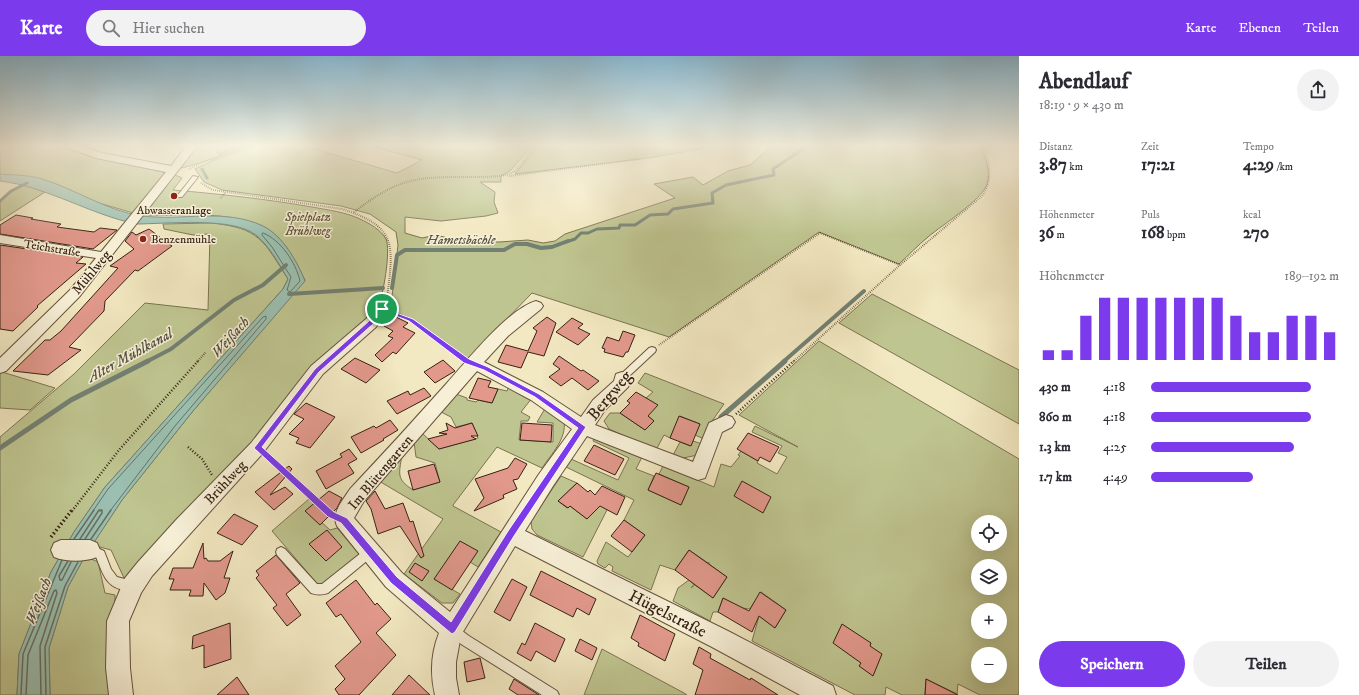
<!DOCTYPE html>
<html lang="de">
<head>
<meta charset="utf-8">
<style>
  body { margin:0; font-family:"IM FELL DW Pica",serif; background:#f2f2f3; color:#2b2b33; height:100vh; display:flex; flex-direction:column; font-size:15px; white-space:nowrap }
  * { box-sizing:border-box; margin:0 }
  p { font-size:13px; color:#7c7c81 }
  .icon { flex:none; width:22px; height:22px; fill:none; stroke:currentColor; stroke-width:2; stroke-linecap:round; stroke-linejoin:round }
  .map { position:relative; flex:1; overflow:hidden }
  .details { display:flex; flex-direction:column; background:#fff; width:340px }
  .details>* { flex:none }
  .fabs { position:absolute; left:971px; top:459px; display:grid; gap:8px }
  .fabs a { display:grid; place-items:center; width:36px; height:36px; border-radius:50%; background:#fff; box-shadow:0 4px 16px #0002; font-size:20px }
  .pin { position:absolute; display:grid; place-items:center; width:34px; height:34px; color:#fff; margin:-17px; border:2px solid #fff; border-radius:50%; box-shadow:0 1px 4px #0007 }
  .round { display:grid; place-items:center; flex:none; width:42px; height:42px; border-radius:21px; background:#f2f2f3 }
  .overview { display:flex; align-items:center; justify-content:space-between; height:68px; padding:0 20px }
  h1 { font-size:22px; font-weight:700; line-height:30px }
  .figures { display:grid; grid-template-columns:repeat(3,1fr); gap:6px; height:68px; padding:4px 20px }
  .figures div { display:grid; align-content:center }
  .figures b { font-size:17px; font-weight:700 }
  .figures small { font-size:11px; font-weight:400 }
  .figures p { font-size:11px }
  .chart { height:112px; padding:8px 20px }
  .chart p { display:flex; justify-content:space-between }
  .chart svg { width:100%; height:72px; margin-top:4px; stroke:#7c3aed; stroke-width:6 }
  .primary-button { display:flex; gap:8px; margin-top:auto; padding:8px 20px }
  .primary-button a { flex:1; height:46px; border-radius:24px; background:#7c3aed; color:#fff; font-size:16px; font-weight:700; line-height:46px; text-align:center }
  .primary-button a+a { background:#f2f2f3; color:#2b2b33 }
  ul { padding:0 20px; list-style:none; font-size:13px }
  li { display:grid; grid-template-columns:64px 48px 1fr; align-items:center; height:30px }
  li i { height:10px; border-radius:5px; background:#7c3aed }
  header { display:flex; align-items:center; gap:24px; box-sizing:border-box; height:56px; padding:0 20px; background:#7c3aed; color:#fff }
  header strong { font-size:19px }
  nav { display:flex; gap:22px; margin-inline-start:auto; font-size:14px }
  .search { width:280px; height:36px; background:#f2f2f3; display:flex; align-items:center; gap:10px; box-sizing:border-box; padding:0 14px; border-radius:22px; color:#7c7c81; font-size:15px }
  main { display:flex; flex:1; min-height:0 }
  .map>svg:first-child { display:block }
  .green { fill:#bfc590; stroke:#7b7352; fill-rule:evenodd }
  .water { fill:#9bc0b1; stroke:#738072 }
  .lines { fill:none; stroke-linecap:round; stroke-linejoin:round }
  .shore-far1 { stroke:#697062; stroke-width:1 }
  .shore { stroke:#697062; stroke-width:1.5 }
  .stream-far2 { stroke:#738072; stroke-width:3 }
  .stream-far1 { stroke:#738072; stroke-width:4 }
  .stream { stroke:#738072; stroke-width:5 }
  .building { fill:#e2998c; stroke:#372113 }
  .lane-casing { stroke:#66533e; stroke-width:2 }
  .street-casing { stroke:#66533e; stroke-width:2 }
  .path-far2 { stroke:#372113; stroke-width:2; stroke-dasharray:0.5 1.5; stroke-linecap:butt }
  .path-far1 { stroke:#372113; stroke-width:2.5; stroke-dasharray:1 2; stroke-linecap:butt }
  .path { stroke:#372113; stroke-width:3.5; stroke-dasharray:1.5 2.5; stroke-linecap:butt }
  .lane { fill:#f7f0d7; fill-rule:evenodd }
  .street { fill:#f7f0d7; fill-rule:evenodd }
  .route { fill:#7c3aed; stroke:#fff; fill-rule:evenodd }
  .poi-dot { fill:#8f2418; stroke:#f7f0d7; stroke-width:1.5 }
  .labels { text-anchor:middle; stroke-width:3; stroke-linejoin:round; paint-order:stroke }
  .far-poi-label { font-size:12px; fill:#372113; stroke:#f7f0d7 }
  .far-park-label { font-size:12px; font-style:italic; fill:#605238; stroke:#f7f0d7 }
  .far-street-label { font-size:12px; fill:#372113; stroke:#f7f0d7 }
  .far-water-label { font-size:13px; font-style:italic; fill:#555142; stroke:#f7f0d7 }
  .street-label { font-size:14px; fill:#372113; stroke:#f7f0d7 }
  .water-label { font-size:15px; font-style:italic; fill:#555142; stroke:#f7f0d7 }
  .near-street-label { font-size:17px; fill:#372113; stroke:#f7f0d7 }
</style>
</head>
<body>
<header>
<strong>Karte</strong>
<div class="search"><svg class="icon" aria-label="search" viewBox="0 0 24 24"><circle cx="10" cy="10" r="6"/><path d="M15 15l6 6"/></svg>Hier suchen</div>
<nav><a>Karte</a><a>Ebenen</a><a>Teilen</a></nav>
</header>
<main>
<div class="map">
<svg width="1019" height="639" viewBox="0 0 1019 639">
  <rect width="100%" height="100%" fill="#f2e8c1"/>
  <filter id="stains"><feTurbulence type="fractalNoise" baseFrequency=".005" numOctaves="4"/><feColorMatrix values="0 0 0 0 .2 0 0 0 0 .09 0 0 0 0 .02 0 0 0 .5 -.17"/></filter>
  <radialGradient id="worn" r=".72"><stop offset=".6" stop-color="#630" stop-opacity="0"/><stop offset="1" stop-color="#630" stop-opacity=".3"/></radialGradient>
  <!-- green -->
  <path class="green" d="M0 89H60L107 104 159 114 163 116 164 119 133 157 0 118Z
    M196 89H251C240 93 185 113 180 112Z
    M258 89H301L397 117 422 104 367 89H533L511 114 501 120V126H480L495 136 494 146 498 157 486 160 441 165 405 161V177L422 182 436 179 460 185 499 186 528 184 543 187 555 185 565 178 675 142 654 128 693 121 703 129 728 115 750 109 773 89H981C985 101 991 116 987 128 982 144 942 169 928 181 918 189 909 199 899 208L819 176 669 281 532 237 467 304 412 263 388 253 391 249 398 189 396 176 370 158 341 150 222 134 204 126 195 113 214 104Z
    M538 89H705L701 93 648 102 515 118Z
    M175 119 182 122 173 134C220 138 266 143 312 151 328 154 345 156 360 163 369 167 381 174 386 183 391 195 383 240 378 252L279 357 134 521 124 522 111 494 92 489 122 444 193 355 305 224C295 207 287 187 270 175 237 153 180 160 142 160Z
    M22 128 45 136 0 165V145Z
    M211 167C260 172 263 184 288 223L283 233 105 431 74 476 51 516 19 598 17 639H0V381L74 318 145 247 208 254 210 178 193 179 164 173 163 168Z
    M872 238 1019 314V368L839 267Z
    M819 285 1019 403V639H980L958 628 957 638 926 623 925 639H902L886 631 885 639H855L752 585 759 560 775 572 786 554 761 536 750 553 742 552 723 542 718 556H713L710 565 673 545 678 532 689 524 694 528 691 532 695 529 713 542 727 521 709 508V506L708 507 689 494 675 514 660 509 651 534 612 515 613 511 609 508 605 512 598 508 597 505 606 486 628 501 645 479 624 464 634 444 566 411 571 403 618 424 629 402 593 385 595 380 642 401 636 413 654 420 648 434 681 449 689 431 659 418 663 410 714 431 721 408 731 411 740 400 738 399 741 395 758 405 757 407 777 418 787 401 778 397 782 390 752 376 755 370 798 391 739 359ZM978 466H1000V488H978ZM978 510H1000V532H978ZM978 554H1000V576H978ZM978 598H1000V620H978Z
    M2 316 55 332 30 354 0 352V318Z
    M645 317 724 348 710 368 704 383 695 379 700 368 680 360 670 382 664 379 656 394 609 373 604 365 610 357H620L645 374 654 365 648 360 646 342 653 336 638 327Z
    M509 330 532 342 521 356 530 361 528 365H521L519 384 553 386V367L537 366 546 351 564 365C567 383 551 398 542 412L497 391 453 449V450L501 476 478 511 470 506 434 523 460 538 453 547H442L404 518 443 463 379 425 402 399C399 418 396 423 413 434L440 426 435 407 416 401 414 386 422 377 439 393 478 382 472 367 456 371 451 361 441 356 456 338 467 342V344L476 346 478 344 492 347 498 333 507 335Z
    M693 385 702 388 698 399 678 403 672 401 680 386 690 390Z
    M561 420 577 427 558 445 567 452 570 450 587 463 604 446 609 450 583 501 537 479 532 473 531 465Z
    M309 443 314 448 306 455 317 466 319 464 330 474 337 472 359 498 357 502 320 531 272 475Z
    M85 500 98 506 105 537 115 539 114 639H50L49 592 68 531Z
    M602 593 684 637 687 639H584Z"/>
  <!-- water -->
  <path class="water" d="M0 118C13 119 27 119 39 122 74 132 106 155 142 160 182 165 225 152 263 170 283 180 297 205 305 225L193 355 122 444 85 500 68 531 49 592 50 639H17L19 598 51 516 74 476 105 431 283 233 288 223C279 208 270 191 257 180 234 160 166 168 136 168 89 158 48 131 0 125Z"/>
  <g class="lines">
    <!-- shore-far1 -->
    <path class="shore-far1" d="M263 177C281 184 296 207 300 225L290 236 287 234 291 221 272 191 262 179Z
      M93 455 108 433 263 261 266 260V263L175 370 110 455
      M99 455H102"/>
    <!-- shore -->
    <path class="shore" d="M74 483 94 454
      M80 483 99 454H102V457L85 483
      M91 483 111 454
      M68 505 59 520 60 524H62L71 506
      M21 639 23 598 62 504
      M26 639 28 599 54 535 56 534 57 537 40 590 41 639
      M46 639 45 591 65 530 78 506"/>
    <!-- stream-far2 -->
    <path class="stream-far2" d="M220 97 244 89
      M202 113 207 122
      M0 145 11 135 27 127
      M566 186 575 183 581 177H588L597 173 619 172 620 169H635L650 159 668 158 673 153 713 147 712 137 726 129 774 119 773 113 809 89"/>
    <!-- stream-far1 -->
    <path class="stream-far1" d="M392 232 397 199 405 194H504L515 188H527L541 192 552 191 568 185
      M289 238 383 232
      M146 306 171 293 234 244 263 229 286 209
      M783 306 864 235"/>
    <!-- stream -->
    <path class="stream" d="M721 361 785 305
      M0 392 71 344 148 305"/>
  </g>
  <!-- building -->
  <path class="building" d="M16 159 33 162 31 163 61 168 57 171 94 176 100 172 117 174 93 193 0 178V169Z
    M149 173 172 190 138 215 135 214 105 245 104 255 69 291 81 294 48 319 13 315 45 284H50L61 275 118 212 110 210 134 193 125 185 132 176 136 179Z
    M0 189 83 201 76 207 86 208 37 250 38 251 13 275 0 273Z
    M392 259 408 267 403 271 415 277 396 298 393 296 382 306 375 299 393 282 388 280 393 275 384 270Z
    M547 261 556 267 544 300 528 296 521 312 498 306 506 289 528 295 537 275 533 272Z
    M572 262 583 268 578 272 590 278 578 289 556 276Z
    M623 275 635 279 628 296H626L623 301 604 296 605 293 602 292 607 281 619 285Z
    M559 300 581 315 583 314 599 325 588 334 572 322 561 330 549 321 560 313 553 308Z
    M355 302 380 314 366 327 341 313Z
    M443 304 455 315 435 327 424 316Z
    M478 322 491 325 488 331 498 333 492 347 469 342Z
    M424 332 431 340 397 358 387 345 408 335 410 339Z
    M636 336 658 349 648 360 654 365 645 374 620 357 630 347 627 345Z
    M306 347 335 361 310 392 296 387 299 382 289 378 304 363 294 358Z
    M679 360 700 368 691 390 670 382Z
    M390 364 398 374 383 383 384 384 361 397 351 381 374 370 376 372Z
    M446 367 455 372 472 367 478 380H471L476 383 439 393 428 383 447 378 439 377 448 374Z
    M522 367 552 369 551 386 520 384Z
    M748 377 779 391 770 406 760 401 758 405 737 393Z
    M594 389 624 403 615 419 584 405Z
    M349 393 357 403 348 408 354 417 326 433 316 415 342 401 340 398Z
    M515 402 527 408 518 423 513 424 517 433 503 439 504 442 474 455 484 442 475 423 508 412Z
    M434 408 440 426 413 434 408 415Z
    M289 410 292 413 270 439 285 431 293 438 274 454 255 436Z
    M656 417 689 431 681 449 648 434Z
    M742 425 771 441 763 457 734 440Z
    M577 427 588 436 590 434 595 439 602 430 625 441 617 459 600 450 587 463 570 450 568 452 558 445Z
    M329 435 342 442 337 452 320 469 305 455Z
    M375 435 385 453 403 447 410 466 413 465 424 500 421 502 400 470 378 478 371 453 366 445Z
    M234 458 258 470 242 489 217 477Z
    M624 464 645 479 632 496 611 480Z
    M327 474 342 491 326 505 309 488Z
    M460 485 478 495 452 534 434 523Z
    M203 487 204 503 206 502 208 505H220L233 495 224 522H230L225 537 216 544 204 527 203 540H189L191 534H170L174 523H169L173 512H193Z
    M689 494 727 521 713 542 675 514Z
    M276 499 300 527 286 538 301 559 287 570 273 552 277 549 256 522 259 519 256 515Z
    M415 507 429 515 422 525 409 516Z
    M541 515 596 543 589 559 577 552 573 561 530 539Z
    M512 523 527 531 510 565 494 556Z
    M356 524 375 549 377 547 391 563 376 577 396 599 359 639H339L335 633 345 623 335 610 361 586 341 558 336 561 326 547Z
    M760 536 786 554 775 572 759 560 752 576 718 556 723 542 749 555Z
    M640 559 675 578 665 605 638 590 639 587 631 582Z
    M230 567 231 603 204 612V589L192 593 193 580Z
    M535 567 565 583 555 606 536 595 531 605 517 597 522 587 525 589Z
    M842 568 871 587 870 590 882 598 873 620 859 610 861 607 833 587Z
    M580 583 597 592 592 604 575 595Z
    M699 591 711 598 710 602 750 624 751 622 778 639H695L703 614 693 608Z
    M480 602 485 622 467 626 464 606Z
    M409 619 430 639H392Z
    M237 621 249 639H217Z
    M514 623 539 639H518L509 633Z
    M926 623 958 639H925Z"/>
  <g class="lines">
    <defs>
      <path id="lane" d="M193 120 198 121 182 141H178V139Z
        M652 291 655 292 656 294 655 296 625 324H619L618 322 619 320 649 292Z
        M90 489 104 495 111 513 117 521 136 526 137 530 136 534C131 536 125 535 120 533 105 529 102 515 96 501L86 497 85 494 86 491Z
        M281 491 285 493 317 528H322L366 493 370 491 374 493 375 496 374 499 328 537C322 539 317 539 311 537L277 499 276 496 277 493Z
        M453 568 469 580 557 635 559 639H542L461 588 449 578 447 574 449 570Z"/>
      <path id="street" d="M61 89H78L102 97 171 110 187 89H198L80 240 6 315 0 317V302L70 234 96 202 0 187V179L101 196 166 116 96 102Z
        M536 245 541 247 543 250 541 253 508 280 484 306 543 336 581 361 593 344 614 325 616 318 622 316 628 318 630 327 628 331 605 354 595 369 693 406 709 367 726 359 732 361 735 366 732 371 722 376 705 422 698 424 587 380 553 430 525 475 728 575 833 630 836 639H800L712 591 515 490 461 579 456 606V622L459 639H435C430 618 431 597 439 577L386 531 337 470C331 457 343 444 350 433 383 398 415 363 447 327 467 305 508 253 536 245ZM477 315 531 344 572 373 539 418 450 556 402 517 354 462 364 445Z
        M382 248 387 250 389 253 376 271 323 318 263 397 152 520 141 537 129 565 130 612 133 639H109L106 612 107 565 125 522 138 506 176 464 251 387 311 310 366 263 377 250Z
        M61 484H90L97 487 100 494 97 501C85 506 66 506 54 501L51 494 54 487Z"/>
    </defs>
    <!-- lane casing -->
    <use href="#lane" class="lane-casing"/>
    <!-- street casing -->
    <use href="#street" class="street-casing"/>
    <!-- path-far2 -->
    <path class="path-far2" d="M221 89 217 96 221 100
      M189 113 206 105 254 89
      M509 120 640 103
      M201 127 213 134 342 153C399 171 393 190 387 243
      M221 142 225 137
      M354 156C370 144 388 131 407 126 439 117 474 124 506 119L515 115 536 89
      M393 257 411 264 461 301
      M659 289 820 177 900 209
      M197 306 206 296
      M793 306 900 209 982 140C994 122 989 108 983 89"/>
    <!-- path-far1 -->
    <path class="path-far1" d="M736 358 794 305
      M188 391 202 403 212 419
      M268 401 326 455
      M72 455 119 394 198 305"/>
    <!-- path -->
    <path class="path" d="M325 454 329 457
      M51 481 72 454"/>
    <!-- lane -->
    <use href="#lane" class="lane"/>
    <!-- street -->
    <use href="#street" class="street"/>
  </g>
  <!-- sky -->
  <linearGradient id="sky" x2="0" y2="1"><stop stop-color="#89b9d2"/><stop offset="0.5" stop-color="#f9f5e3"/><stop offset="1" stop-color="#f9f5e3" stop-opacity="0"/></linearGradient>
  <rect width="1019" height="179" fill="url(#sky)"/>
  <!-- route -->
  <path class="route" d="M380 251 413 263 469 303 488 311 539 338 586 371 514 480 455 576 452 578 391 527 341 467 328 461 254 392 315 313 369 265ZM383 255 409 265 464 307 484 314 535 341 578 372 508 475 451 566 397 521 347 462 334 456 262 391 319 316 373 268Z"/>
  <!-- markers -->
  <g class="poi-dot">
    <circle cx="174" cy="140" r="4"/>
    <circle cx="143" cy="183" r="4"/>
  </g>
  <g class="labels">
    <!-- far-poi labels -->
    <g class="far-poi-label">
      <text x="174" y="158">Abwasseranlage</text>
      <text x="151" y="187" text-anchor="start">Benzenmühle</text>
    </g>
    <!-- far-park labels -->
    <g class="far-park-label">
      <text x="308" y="165">Spielplatz<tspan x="308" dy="14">Brühlweg</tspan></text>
    </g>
    <!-- far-street labels -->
    <g class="far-street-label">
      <text transform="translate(52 192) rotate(9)" y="4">Teichstraße</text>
    </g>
    <!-- far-water labels -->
    <g class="far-water-label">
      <text x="461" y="188">Hametsbächle</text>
    </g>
    <!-- street labels -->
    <g class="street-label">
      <text transform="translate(91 216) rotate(-50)" y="5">Mühlweg</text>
      <text transform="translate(380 416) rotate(-50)" y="5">Im Blütengarten</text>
      <text transform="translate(225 426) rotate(-47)" y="5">Brühlweg</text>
    </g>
    <!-- water labels -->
    <g class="water-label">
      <text transform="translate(230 281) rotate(-48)" y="5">Weißach</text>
      <text transform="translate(130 299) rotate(-29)" y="5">Alter Mühlkanal</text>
      <text transform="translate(38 545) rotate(-69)" y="5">Weißach</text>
    </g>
    <!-- near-street labels -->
    <g class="near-street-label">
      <text transform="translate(609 339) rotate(-50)" y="6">Bergweg</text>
      <text transform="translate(668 557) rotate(27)" y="6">Hügelstraße</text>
    </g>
  </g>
  <rect width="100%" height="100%" filter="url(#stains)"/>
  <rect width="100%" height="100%" fill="url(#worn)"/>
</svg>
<div class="fabs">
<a><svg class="icon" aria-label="locate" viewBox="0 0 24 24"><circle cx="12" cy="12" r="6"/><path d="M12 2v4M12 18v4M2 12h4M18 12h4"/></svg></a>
<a><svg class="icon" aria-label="layers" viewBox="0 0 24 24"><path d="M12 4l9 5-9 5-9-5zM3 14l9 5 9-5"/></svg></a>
<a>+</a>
<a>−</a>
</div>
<div class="pin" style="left:382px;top:253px;background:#1e9e55"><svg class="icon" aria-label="arrive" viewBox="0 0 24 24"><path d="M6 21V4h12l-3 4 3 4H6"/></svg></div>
</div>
<section class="details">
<div class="overview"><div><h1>Abendlauf</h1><p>18:19 · 9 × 430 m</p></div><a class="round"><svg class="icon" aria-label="share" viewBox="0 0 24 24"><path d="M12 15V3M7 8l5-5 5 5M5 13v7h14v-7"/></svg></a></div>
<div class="figures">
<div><p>Distanz</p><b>3.87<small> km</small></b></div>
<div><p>Zeit</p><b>17:21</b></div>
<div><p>Tempo</p><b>4:29<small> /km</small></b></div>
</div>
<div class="figures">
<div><p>Höhenmeter</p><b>36<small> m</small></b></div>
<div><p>Puls</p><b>168<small> bpm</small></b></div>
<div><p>kcal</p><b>270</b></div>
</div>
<div class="chart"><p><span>Höhenmeter</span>189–192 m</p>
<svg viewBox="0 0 160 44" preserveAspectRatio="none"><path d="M5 44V38M15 44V38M25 44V17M35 44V6M45 44V6M55 44V6M65 44V6M75 44V6M85 44V6M95 44V6M105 44V17M115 44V27M125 44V27M135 44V17M145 44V17M155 44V27"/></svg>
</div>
<ul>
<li><b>430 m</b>4:18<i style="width:85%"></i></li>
<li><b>860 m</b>4:18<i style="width:85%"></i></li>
<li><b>1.3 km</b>4:25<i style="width:76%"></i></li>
<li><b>1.7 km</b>4:49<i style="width:54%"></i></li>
</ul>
<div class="primary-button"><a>Speichern</a><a>Teilen</a></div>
</section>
</main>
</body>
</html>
